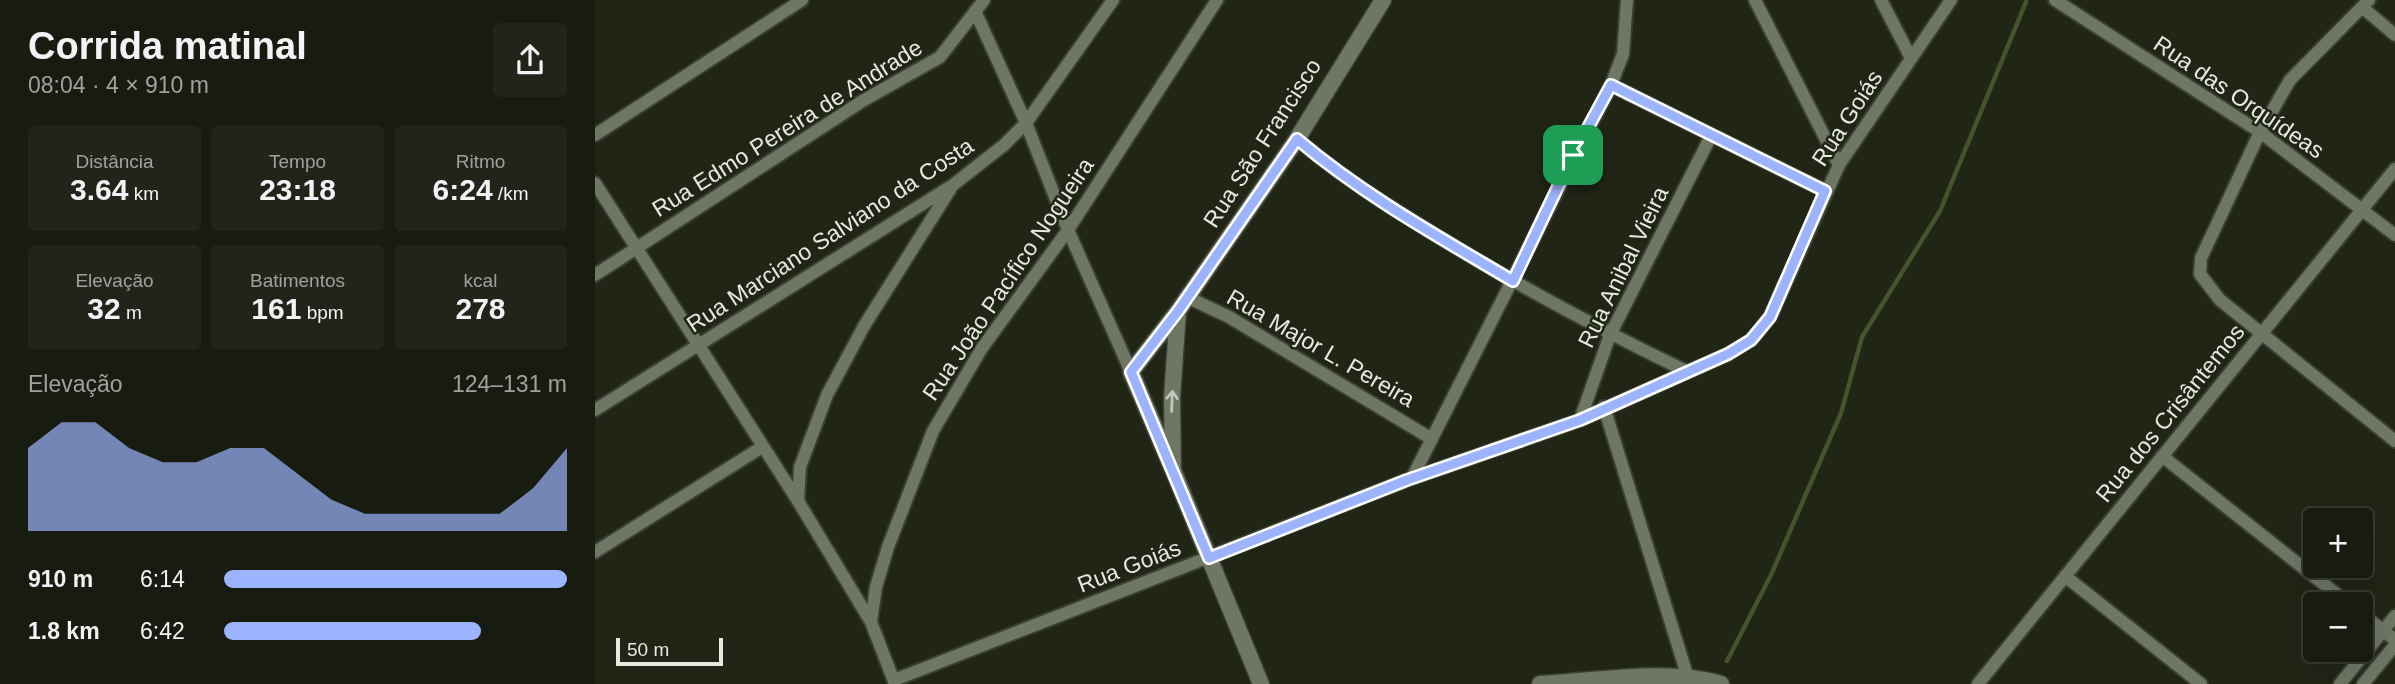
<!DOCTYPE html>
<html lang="pt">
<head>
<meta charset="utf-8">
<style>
  body { margin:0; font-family:Arial,sans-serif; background:#212519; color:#f1f3f6; height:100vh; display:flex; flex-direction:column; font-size:26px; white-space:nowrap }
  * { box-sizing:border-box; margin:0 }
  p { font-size:23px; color:#9fa19f }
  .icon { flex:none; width:38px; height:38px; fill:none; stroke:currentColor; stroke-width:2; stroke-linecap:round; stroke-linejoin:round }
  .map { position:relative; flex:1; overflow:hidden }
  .panel { display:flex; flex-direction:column; background:#181c10; width:595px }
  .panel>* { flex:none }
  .buttons { position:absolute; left:1708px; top:508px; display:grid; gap:14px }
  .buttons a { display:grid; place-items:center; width:70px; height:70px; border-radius:7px; background:#181c10; box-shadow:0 7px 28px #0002,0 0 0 2px #363a30; font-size:35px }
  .scale { position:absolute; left:21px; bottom:18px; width:107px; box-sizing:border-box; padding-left:7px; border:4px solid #e5e9df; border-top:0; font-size:19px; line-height:24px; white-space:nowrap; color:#e5e9df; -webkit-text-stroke:5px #202516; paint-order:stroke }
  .pin { position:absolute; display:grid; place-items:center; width:60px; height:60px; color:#fff; margin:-30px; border-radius:14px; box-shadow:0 4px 10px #0006 }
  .round { display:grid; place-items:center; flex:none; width:74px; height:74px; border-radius:7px; background:#212519 }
  .headline { display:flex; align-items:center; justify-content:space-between; height:119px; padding:0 28px }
  h1 { font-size:38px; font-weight:700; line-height:52px }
  .stats { display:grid; grid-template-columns:repeat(3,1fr); gap:10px; height:119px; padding:7px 28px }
  .stats div { display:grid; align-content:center; border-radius:7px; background:#212519; text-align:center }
  .stats b { font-size:30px; font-weight:700 }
  .stats small { font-size:19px; font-weight:400 }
  .stats p { font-size:19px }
  .chart { height:196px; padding:14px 28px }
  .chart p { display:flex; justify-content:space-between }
  .chart svg { width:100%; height:126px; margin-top:7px; fill:#9cb4fd; opacity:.7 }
  ul { padding:0 28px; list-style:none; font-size:23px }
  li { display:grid; grid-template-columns:112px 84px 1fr; align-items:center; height:52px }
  li i { height:18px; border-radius:9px; background:#9cb4fd }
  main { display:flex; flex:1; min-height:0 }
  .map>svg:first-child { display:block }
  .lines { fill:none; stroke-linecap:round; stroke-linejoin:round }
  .stream { stroke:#46532d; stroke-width:4.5 }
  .street-casing { stroke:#3a3e33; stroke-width:16 }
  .secondary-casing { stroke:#3a3e33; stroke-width:19 }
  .street { stroke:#6f7664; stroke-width:12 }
  .secondary { stroke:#6f7664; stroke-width:16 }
  .oneway { stroke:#c2c6ba }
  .route-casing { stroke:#fff; stroke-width:14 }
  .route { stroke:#9cb4fd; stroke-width:9 }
  .labels { text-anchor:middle; stroke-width:5; stroke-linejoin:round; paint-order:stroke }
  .street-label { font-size:23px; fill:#e5e9df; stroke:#202516 }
</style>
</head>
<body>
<main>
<section class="panel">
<div class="headline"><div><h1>Corrida matinal</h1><p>08:04 · 4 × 910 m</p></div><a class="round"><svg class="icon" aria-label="share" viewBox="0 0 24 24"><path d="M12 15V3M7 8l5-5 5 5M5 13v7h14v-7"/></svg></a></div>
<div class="stats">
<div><p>Distância</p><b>3.64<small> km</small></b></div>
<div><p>Tempo</p><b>23:18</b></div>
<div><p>Ritmo</p><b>6:24<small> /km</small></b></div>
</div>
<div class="stats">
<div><p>Elevação</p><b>32<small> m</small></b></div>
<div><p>Batimentos</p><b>161<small> bpm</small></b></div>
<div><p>kcal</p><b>278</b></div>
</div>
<div class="chart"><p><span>Elevação</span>124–131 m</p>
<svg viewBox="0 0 160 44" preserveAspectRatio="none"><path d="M0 44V15L10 6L20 6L30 15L40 20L50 20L60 15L70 15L80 24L90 33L100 38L110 38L120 38L130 38L140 38L150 29L160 15V44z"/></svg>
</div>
<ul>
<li><b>910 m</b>6:14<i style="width:100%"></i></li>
<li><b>1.8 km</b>6:42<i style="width:75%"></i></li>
</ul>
</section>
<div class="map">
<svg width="1800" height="684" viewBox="0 0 1800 684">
  <rect width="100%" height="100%" fill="#202516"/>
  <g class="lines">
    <!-- stream -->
    <path class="stream" d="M1132 661 1176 575 1246 413 1267 337 1345 211 1431 2"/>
    <defs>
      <path id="street" d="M1160 0 1244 165
        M1286 0 1316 58
        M1460 0 1665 132 1800 235
        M1774 0 1695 80 1665 132 1606 258 1605 274 1625 300 1800 441
        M1767 7 1800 35
        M380 11 431 123 473 230 536 372
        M1016 85 1230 191
        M0 135 207 0
        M702 139C751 181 806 214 862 248 937 293 1014 334 1093 372
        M0 183 203 501 276 622
        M0 275 269 100 345 57 389 0
        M592 297 634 317 837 439
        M1009 407 1093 678
        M0 410 358 185 409 145 431 123 518 0
        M985 420 1015 335 1116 136
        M1567 456 1754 604
        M817 478 1016 85 1028 54 1032 0
        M203 501 205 467 232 395 269 326 356 188
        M0 552 167 447
        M1470 576 1606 684
        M1766 613 1800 640
        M299 680 812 480 985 420 1133 354 1156 340 1175 317 1244 165 1356 0
        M300 684 276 622 281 587 293 547 338 431 387 348 473 230 622 0
        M1383 684 1800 169
        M1745 684 1800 616
        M1768 684 1800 645"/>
      <path id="secondary" d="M583 311 577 398 578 470 666 684
        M578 470 536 372 583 311 702 139 788 0
        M945 684C1000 681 1074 668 1126 684"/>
    </defs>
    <!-- street casing -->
    <use href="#street" class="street-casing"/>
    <!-- secondary casing -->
    <use href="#secondary" class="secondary-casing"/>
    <!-- street -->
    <use href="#street" class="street"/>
    <!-- secondary -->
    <use href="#secondary" class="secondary"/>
  </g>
  <!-- one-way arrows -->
  <defs><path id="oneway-shaft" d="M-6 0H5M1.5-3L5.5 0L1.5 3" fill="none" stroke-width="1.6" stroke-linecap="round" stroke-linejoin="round" transform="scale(1.75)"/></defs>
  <use class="oneway" href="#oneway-shaft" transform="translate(577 401) rotate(-88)"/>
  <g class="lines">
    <defs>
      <path id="route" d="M1016 85 1230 191 1175 317 1156 340 1133 354 985 420 812 480 614 558 536 372 583 311 702 139C768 195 844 237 918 281L978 155Z"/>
    </defs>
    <!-- route casing -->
    <use href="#route" class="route-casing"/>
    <!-- route -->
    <use href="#route" class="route"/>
  </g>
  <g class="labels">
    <!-- street labels -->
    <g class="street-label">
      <text transform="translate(1644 97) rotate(34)" y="8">Rua das Orquídeas</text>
      <text transform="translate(1252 118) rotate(-57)" y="8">Rua Goiás</text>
      <text transform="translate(192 128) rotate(-32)" y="8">Rua Edmo Pereira de Andrade</text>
      <text transform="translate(667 143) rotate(-57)" y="8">Rua São Francisco</text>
      <text transform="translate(235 235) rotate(-33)" y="8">Rua Marciano Salviano da Costa</text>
      <text transform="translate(1028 267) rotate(-64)" y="8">Rua Anibal Vieira</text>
      <text transform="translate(413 279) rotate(-56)" y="8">Rua João Pacífico Nogueira</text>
      <text transform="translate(726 348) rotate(30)" y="8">Rua Major L. Pereira</text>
      <text transform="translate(1575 413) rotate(-51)" y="8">Rua dos Crisântemos</text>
      <text transform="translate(534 566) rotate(-21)" y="8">Rua Goiás</text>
    </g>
  </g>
</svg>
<div class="buttons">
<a>+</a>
<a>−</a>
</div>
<div class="scale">50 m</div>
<div class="pin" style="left:978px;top:155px;background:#1e9e55"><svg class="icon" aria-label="arrive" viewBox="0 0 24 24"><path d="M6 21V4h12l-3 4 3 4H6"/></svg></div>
</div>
</main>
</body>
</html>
